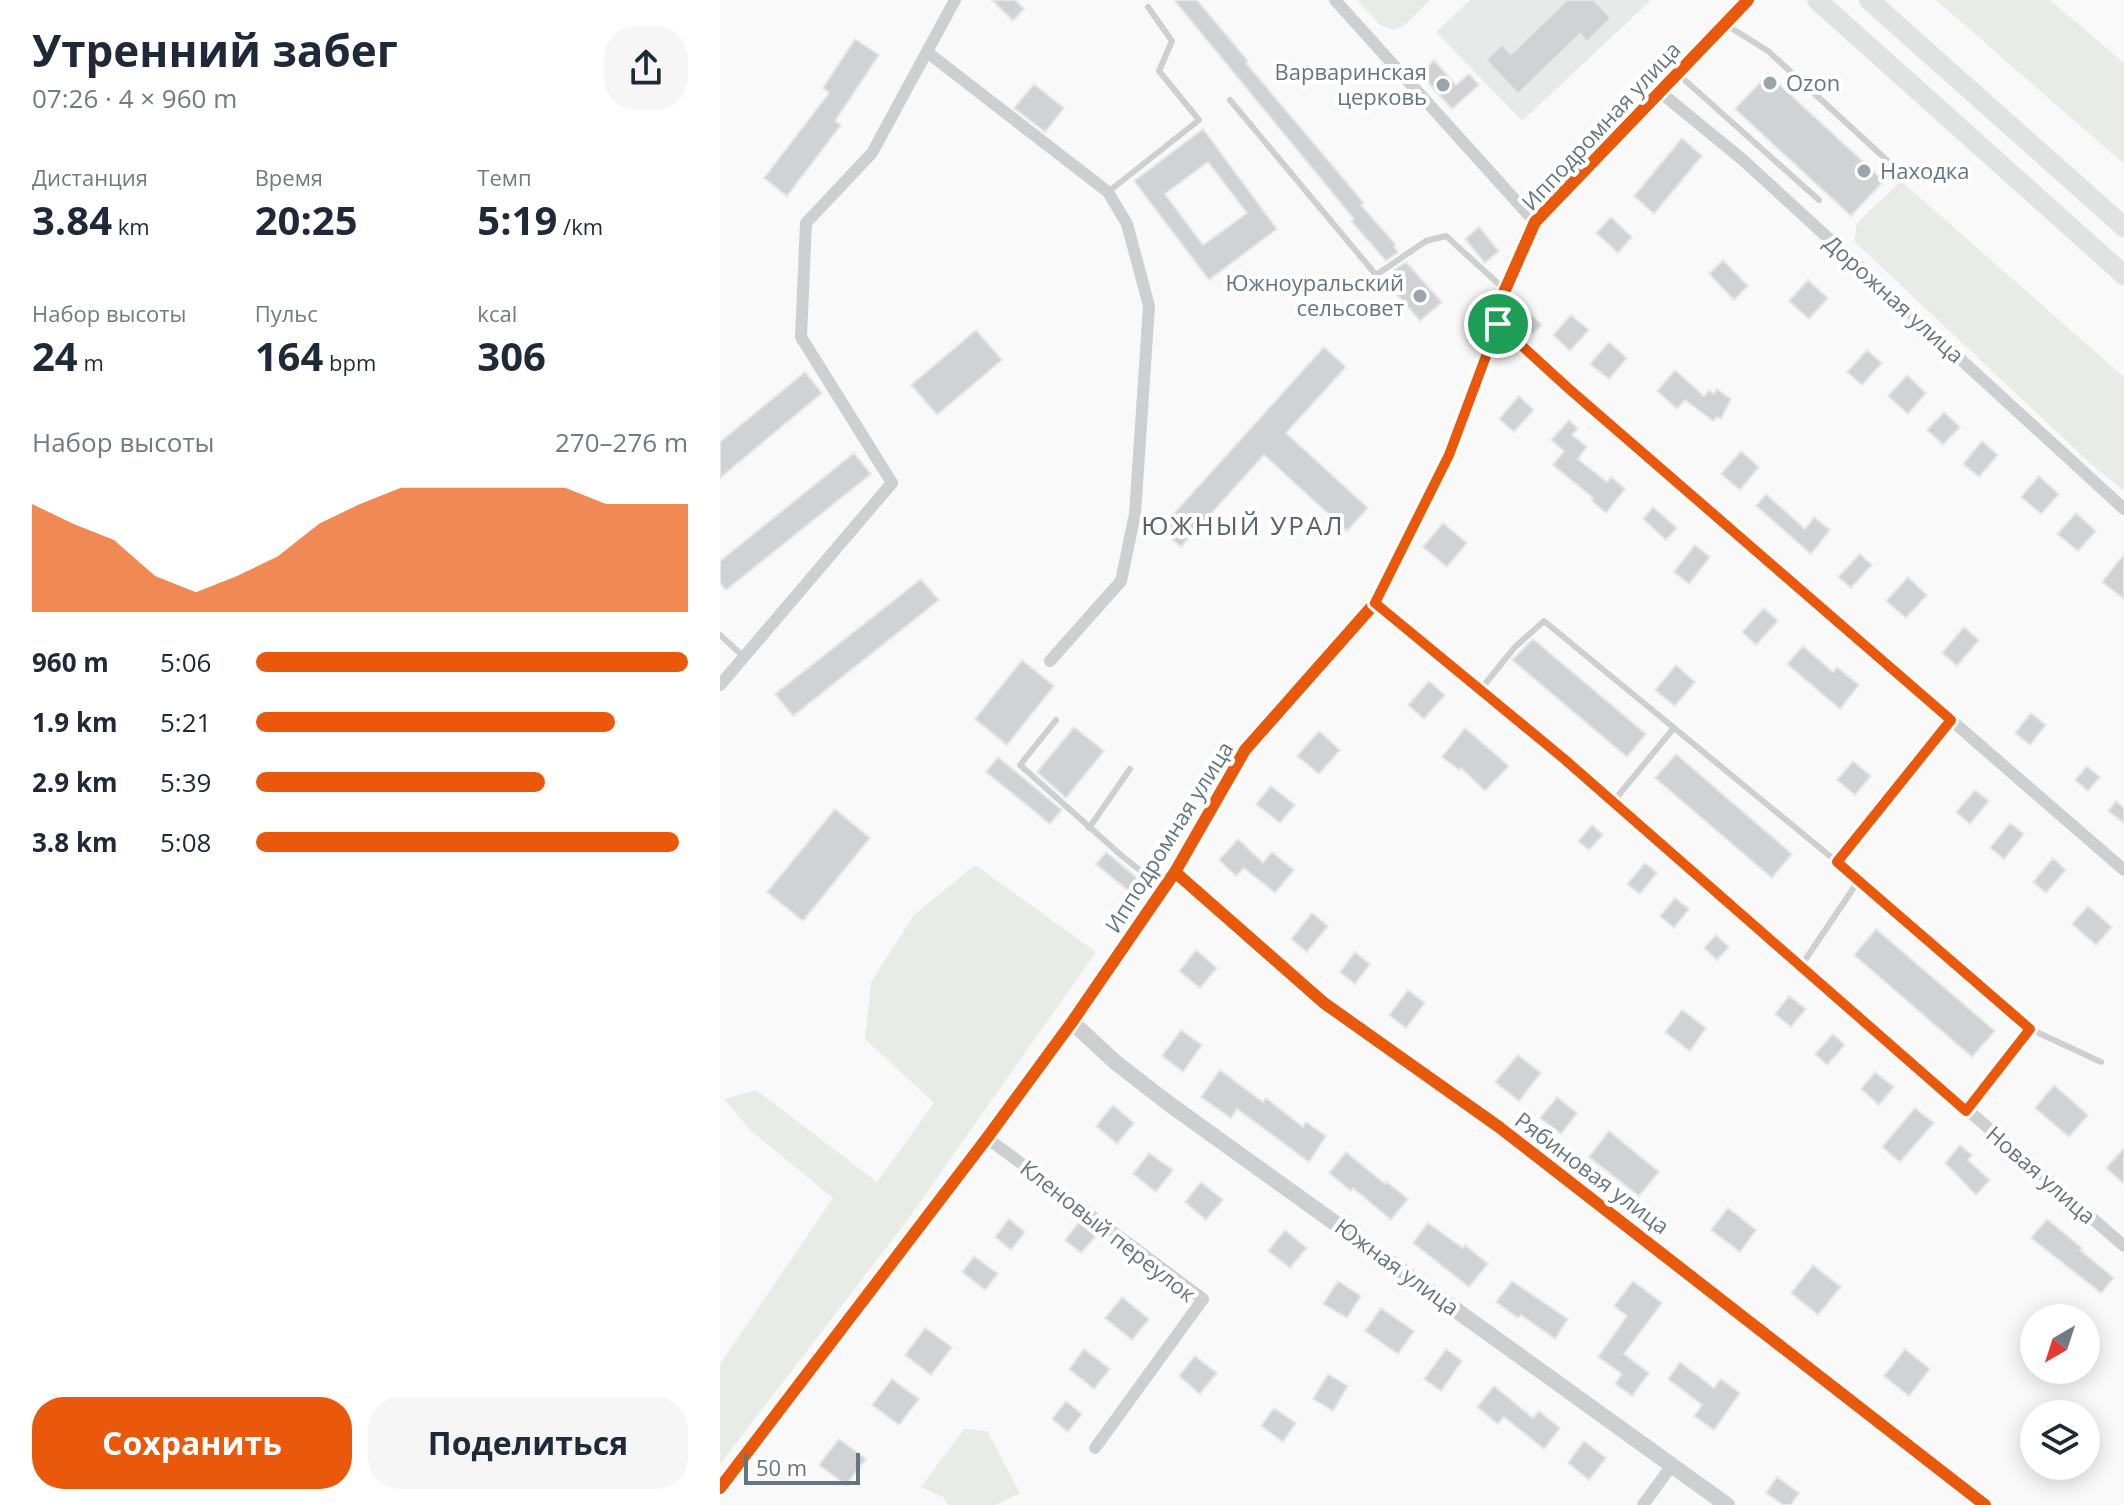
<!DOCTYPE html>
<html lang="ru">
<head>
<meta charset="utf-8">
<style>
  body { margin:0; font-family:"Open Sans",sans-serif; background:#f6f6f7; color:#1f2937; height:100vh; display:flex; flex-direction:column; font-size:30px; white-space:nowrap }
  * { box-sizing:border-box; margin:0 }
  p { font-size:26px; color:#747a83 }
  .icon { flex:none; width:44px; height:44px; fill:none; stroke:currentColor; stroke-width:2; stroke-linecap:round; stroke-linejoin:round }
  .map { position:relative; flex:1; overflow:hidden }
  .sheet { display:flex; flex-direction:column; background:#fff; width:720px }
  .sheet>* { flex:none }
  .needle { width:52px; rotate:219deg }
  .fabs { position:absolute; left:1300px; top:1304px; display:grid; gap:16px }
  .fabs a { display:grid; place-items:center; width:80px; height:80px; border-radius:50%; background:#fff; box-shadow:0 4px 20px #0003; font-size:40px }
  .scale { position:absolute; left:24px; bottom:20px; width:116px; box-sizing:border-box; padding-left:8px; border:4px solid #657683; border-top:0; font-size:22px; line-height:28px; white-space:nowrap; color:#657683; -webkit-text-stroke:6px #fff; paint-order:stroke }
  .pin { position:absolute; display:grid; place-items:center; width:68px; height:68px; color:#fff; margin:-34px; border:4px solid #fff; border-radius:50%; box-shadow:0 2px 8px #0007 }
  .round { display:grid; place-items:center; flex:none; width:84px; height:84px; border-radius:32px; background:#f6f6f7 }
  .overview { display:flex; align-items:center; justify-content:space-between; height:136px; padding:0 32px }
  h1 { font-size:44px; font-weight:700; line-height:60px }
  .metrics { display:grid; grid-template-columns:repeat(3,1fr); gap:12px; height:136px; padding:8px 32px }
  .metrics div { display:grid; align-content:center }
  .metrics b { font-size:40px; font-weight:700 }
  .metrics small { font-size:22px; font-weight:400 }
  .metrics p { font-size:22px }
  .chart { height:224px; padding:16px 32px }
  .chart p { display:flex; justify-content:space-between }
  .chart svg { width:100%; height:144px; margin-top:8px; fill:#ea580c; opacity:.7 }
  .primary-button { display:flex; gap:16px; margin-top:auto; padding:16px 32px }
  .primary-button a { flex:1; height:92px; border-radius:32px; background:#ea580c; color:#fff; font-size:32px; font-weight:700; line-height:92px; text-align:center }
  .primary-button a+a { background:#f6f6f7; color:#1f2937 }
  ul { padding:0 32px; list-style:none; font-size:26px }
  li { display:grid; grid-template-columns:128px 96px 1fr; align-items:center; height:60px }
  li i { height:20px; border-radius:10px; background:#ea580c }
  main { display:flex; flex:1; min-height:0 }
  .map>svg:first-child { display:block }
  .built { fill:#e8e9e9 }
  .green { fill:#e8ebe6 }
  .building { fill:#d0d2d3; stroke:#e8e8e8; stroke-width:2; fill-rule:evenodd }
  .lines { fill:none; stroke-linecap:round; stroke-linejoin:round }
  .service { stroke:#cecfd0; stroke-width:6 }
  .minor { stroke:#cecfd0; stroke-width:12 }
  .tertiary { stroke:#cecfd0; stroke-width:16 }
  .trunk { stroke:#e1e2e2; stroke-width:20 }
  .cycleway-casing { stroke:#fff; stroke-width:17 }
  .cycleway { stroke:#e8590c; stroke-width:12 }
  .route-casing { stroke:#fff; stroke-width:16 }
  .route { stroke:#ea580c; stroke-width:10 }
  .poi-dot { fill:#99a4ac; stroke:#fff; stroke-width:3 }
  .labels { text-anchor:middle; stroke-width:8; stroke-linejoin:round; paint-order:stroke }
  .poi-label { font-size:22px; fill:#657683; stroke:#fff; text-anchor:end }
  .street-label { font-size:22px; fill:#657683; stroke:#fff }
  .quarter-label { font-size:26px; letter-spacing:2px; fill:#57646e; stroke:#fff }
</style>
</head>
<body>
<main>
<section class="sheet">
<div class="overview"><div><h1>Утренний забег</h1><p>07:26 · 4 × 960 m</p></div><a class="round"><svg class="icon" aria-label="share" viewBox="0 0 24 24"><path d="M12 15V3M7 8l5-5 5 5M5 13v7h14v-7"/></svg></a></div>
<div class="metrics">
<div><p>Дистанция</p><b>3.84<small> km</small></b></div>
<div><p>Время</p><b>20:25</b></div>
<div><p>Темп</p><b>5:19<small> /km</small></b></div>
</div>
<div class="metrics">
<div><p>Набор высоты</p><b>24<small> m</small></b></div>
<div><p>Пульс</p><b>164<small> bpm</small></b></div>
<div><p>kcal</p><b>306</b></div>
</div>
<div class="chart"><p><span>Набор высоты</span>270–276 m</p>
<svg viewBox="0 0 160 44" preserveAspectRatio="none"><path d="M0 44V11L10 17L20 22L30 33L40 38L50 33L60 27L70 17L80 11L90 6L100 6L110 6L120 6L130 6L140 11L150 11L160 11V44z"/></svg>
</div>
<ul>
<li><b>960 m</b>5:06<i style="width:100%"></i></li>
<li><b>1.9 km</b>5:21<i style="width:83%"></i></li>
<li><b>2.9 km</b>5:39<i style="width:67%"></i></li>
<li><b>3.8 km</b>5:08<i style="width:98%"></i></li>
</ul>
<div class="primary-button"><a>Сохранить</a><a>Поделиться</a></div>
</section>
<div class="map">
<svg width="1404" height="1505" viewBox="0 0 1404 1505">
  <rect width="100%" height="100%" fill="#f9f9f9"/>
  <!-- built -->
  <path class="built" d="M750 0H930V1L802 121 716 32Z"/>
  <!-- green -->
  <path class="green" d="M637 0H710L685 25 674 30 660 25Z
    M1216 0H1330L1404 63V164Z
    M1181 181 1404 377V491L1372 465 1134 241 1137 223Z
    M255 865 376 952 186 1222 0 1464V1364L113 1198 30 1130 4 1099 36 1090 157 1182 214 1103 145 1039 151 982 194 915Z
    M244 1429 267 1431 300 1493 276 1505H229L223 1497 201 1487Z"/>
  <!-- building -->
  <path class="building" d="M272 0H295L304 9 293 21Z
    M454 0H477L528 61 526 63 644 203 641 205 676 245 674 247 678 252 666 261 631 221 634 219Z
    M847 0H874L891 18 867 42 860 34 798 94 766 60 782 44 791 54Z
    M135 39 159 55 115 121 121 125 67 196 44 178 109 93 103 88Z
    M714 60 736 85 749 74 759 85 732 109 700 74Z
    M1048 74 1164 181 1131 216 1015 109Z
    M314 84 344 108 325 132 294 108Z
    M483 129 557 229 489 280 414 181ZM488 162 527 213 483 245 445 194Z
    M962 138 982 156 934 214 914 196Z
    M891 217 912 237 898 253 876 233Z
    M759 227 779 251 765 263 745 239Z
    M1003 260 1028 286 1014 300 989 274Z
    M686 262 722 302 700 321 666 282 676 273 674 270Z
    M1088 280 1108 298 1089 319 1069 301Z
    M800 304 822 325 813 334 792 313Z
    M851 315 869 330 850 351 833 335Z
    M256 330 282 360 217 415 191 385Z
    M889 342 907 358 889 379 870 364Z
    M604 347 626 367 566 433 648 508 627 531 544 455 461 547 440 529Z
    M1147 350 1162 363 1142 385 1127 372Z
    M955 370 984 396 989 390 994 394 997 389 1011 399 1001 419 997 417 993 421 965 400 957 409 937 391Z
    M85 372 102 393 0 478V442Z
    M1187 375 1206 393 1188 414 1168 396Z
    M799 396 814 410 794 432 779 419Z
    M1224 412 1240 427 1223 445 1207 430Z
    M849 420 858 429 852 435 867 447 858 459 887 482 891 477 905 489 886 513 872 501 873 498 833 465 844 451 831 440Z
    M1262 441 1278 455 1259 477 1243 464Z
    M1021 451 1039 467 1020 490 1001 474Z
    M134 453 151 474 6 590 0 583V561Z
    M1319 476 1339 494 1321 514 1301 497Z
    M1046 494 1085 529 1094 517 1110 530 1091 554 1036 506Z
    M933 507 957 528 946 540 923 519Z
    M1356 513 1376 531 1358 551 1337 534Z
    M723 523 747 543 727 567 703 547Z
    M975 545 990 557 969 584 954 572Z
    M1140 554 1152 565 1131 588 1118 577Z
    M1404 554V599L1382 582Z
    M1188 577 1207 595 1186 618 1166 601Z
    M201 579 219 600 73 716 55 694Z
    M1044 608 1058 621 1036 645 1022 632Z
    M1244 627 1259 640 1237 666 1222 653Z
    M813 639 926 734 907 757 792 660Z
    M1083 646 1113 672 1117 667 1139 685 1120 709 1067 664Z
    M302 660 334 686 287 745 255 719Z
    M956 665 975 682 955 706 935 690Z
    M709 681 725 695 704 719 688 705Z
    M1311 713 1326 725 1310 745 1295 733Z
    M354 727 384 751 346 798 317 772Z
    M745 728 789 766 765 791 741 768 739 770 722 757Z
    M599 731 620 750 599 774 577 756Z
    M956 754 1072 854 1052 878 935 778Z
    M278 757 342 810 330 824 266 772Z
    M1133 761 1151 776 1135 795 1117 780Z
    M1367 766 1380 777 1368 791 1355 780Z
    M551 786 575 805 560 823 536 804Z
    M1255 790 1269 801 1250 824 1236 812Z
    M1396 801 1404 808V823L1388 811Z
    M115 809 150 838 83 921 47 892Z
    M1290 823 1304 834 1284 859 1270 848Z
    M872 825 883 835 869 850 858 841Z
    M518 839 543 863 552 852 574 870 555 893 524 868 516 876 499 860Z
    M386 852 422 882 412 894 376 864Z
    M1333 858 1346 870 1326 893 1313 882Z
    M925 863 937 873 920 894 907 884Z
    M955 898 969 909 954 928 940 916Z
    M1368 906 1392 927 1376 945 1352 924Z
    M592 913 608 926 587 952 571 939Z
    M1156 929 1275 1031 1252 1057 1134 955Z
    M996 935 1009 947 997 960 984 948Z
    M476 950 497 968 480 988 459 971Z
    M635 952 650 964 635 984 620 972Z
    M688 990 705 1003 686 1028 669 1015Z
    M1069 996 1086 1009 1071 1027 1055 1014Z
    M962 1010 986 1028 970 1051 945 1032Z
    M461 1030 482 1045 463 1072 442 1056Z
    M1113 1034 1125 1045 1107 1065 1095 1054Z
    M798 1055 821 1073 799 1101 775 1082Z
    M500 1070 543 1102 546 1098 583 1127 586 1122 606 1136 589 1162 517 1109 511 1118 481 1097Z
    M1155 1072 1174 1087 1159 1105 1141 1089Z
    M1334 1085 1368 1115 1349 1137 1315 1108Z
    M837 1097 857 1113 841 1134 820 1118Z
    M393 1105 414 1123 397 1144 376 1126Z
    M1195 1108 1214 1123 1180 1162 1162 1147Z
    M889 1131 939 1172 919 1196 869 1157Z
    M1240 1145 1252 1155 1248 1160 1270 1180 1256 1195 1225 1163Z
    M1404 1148V1184L1386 1168Z
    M626 1152 665 1184 667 1182 688 1199 671 1220 633 1188 631 1191 609 1173Z
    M429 1153 453 1170 436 1192 413 1174Z
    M481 1182 503 1200 486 1220 465 1202Z
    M1008 1208 1036 1230 1020 1252 991 1230Z
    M289 1219 305 1232 291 1250 275 1237Z
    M1327 1219 1362 1248 1360 1250 1394 1278 1381 1293 1311 1238Z
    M359 1222 376 1236 361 1253 345 1240Z
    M708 1223 743 1248 745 1245 768 1264 749 1287 693 1243Z
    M565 1230 587 1248 570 1268 548 1251Z
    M254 1256 278 1274 265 1290 242 1272Z
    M1093 1265 1121 1287 1098 1315 1071 1293Z
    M618 1281 641 1296 627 1318 603 1304Z
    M792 1281 848 1319 835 1339 801 1315 798 1318 776 1302Z
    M913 1281 942 1303 904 1354 929 1373 912 1396 895 1384 902 1374 878 1357 907 1316 894 1306Z
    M402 1297 429 1319 412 1340 385 1318Z
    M661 1308 694 1331 678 1354 645 1331Z
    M205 1328 232 1347 211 1375 185 1355Z
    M364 1349 390 1369 374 1389 349 1369Z
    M726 1349 742 1361 721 1391 704 1379Z
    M1185 1349 1210 1369 1189 1396 1164 1376Z
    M475 1356 497 1373 480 1394 459 1376Z
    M960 1362 994 1388 1001 1379 1020 1393 994 1430 974 1416 982 1405 948 1379Z
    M608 1374 628 1386 613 1411 593 1399Z
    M172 1379 199 1399 179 1425 152 1405Z
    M774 1386 813 1418 819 1411 840 1428 824 1449 784 1417 778 1424 757 1407Z
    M346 1401 362 1414 348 1432 332 1419Z
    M554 1408 576 1423 563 1442 541 1426Z
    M119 1439 146 1459 126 1485 99 1465Z
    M864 1441 886 1458 869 1480 848 1463Z
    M1057 1477 1079 1493 1071 1505H1063L1046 1493Z"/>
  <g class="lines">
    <!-- service -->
    <path class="service" d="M1008 26 1048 51 1170 163
      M958 74 1099 200
      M510 100 656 275 706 241 726 236 782 287
      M388 192 479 120 439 71 452 41 428 7
      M0 635 24 657
      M760 690 795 647 824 621 1139 880 1310 1029 1381 1062
      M336 720 300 765 402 856 441 887
      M893 802 953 729
      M369 828 410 769
      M1117 862 1231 720
      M1081 966 1139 880
      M1246 1111 1310 1029"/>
    <!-- minor -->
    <path class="minor" d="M615 0 815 222
      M207 52 388 192 407 224 429 306 415 514 401 581 330 661
      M940 92 1023 160 1404 509
      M778 324 848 388 1404 870
      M655 603 843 758 1404 1246
      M0 685 172 483 81 337 86 223 152 153 235 0
      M455 872 604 1003 779 1127 1265 1505
      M267 1138 483 1299 375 1448
      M0 1488 267 1138 352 1022
      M923 1505 952 1465"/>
    <!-- tertiary -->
    <path class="tertiary" d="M1007 1505 448 1103 395 1062 352 1022 455 872 525 750 655 603 729 455 778 324 785 290 815 222 1028 0"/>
    <!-- trunk -->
    <path class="trunk" d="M1097 0 1404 275
      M1149 0 1404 227"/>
    <defs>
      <path id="cycleway" d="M455 872 604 1003 779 1127 1265 1505
        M0 1488 267 1138 352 1022 455 872 525 750 655 603 729 455 778 324 785 290 815 222 1028 0"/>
    </defs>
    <!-- cycleway casing -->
    <use href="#cycleway" class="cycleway-casing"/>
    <!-- cycleway -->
    <use href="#cycleway" class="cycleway"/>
  </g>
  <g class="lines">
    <defs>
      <path id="route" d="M778 324 848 388 1231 720 1117 862 1310 1029 1246 1111 843 758 655 603 729 455Z"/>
    </defs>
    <!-- route casing -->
    <use href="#route" class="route-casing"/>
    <!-- route -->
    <use href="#route" class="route"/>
  </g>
  <!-- markers -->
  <g class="poi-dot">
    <circle cx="1050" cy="83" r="8"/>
    <circle cx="723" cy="85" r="8"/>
    <circle cx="1144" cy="171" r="8"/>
    <circle cx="700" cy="296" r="8"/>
  </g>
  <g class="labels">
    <!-- poi labels -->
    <g class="poi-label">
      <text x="707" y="80">Варваринская<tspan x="707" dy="25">церковь</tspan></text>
      <text x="1066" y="91" text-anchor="start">Ozon</text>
      <text x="1160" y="179" text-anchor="start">Находка</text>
      <text x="684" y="291">Южноуральский<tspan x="684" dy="25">сельсовет</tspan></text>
    </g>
    <!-- street labels -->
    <g class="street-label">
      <text transform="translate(881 126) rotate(-47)" y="8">Ипподромная улица</text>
      <text transform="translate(1174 299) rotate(42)" y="8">Дорожная улица</text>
      <text transform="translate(449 837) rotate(-58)" y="8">Ипподромная улица</text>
      <text transform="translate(872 1173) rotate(37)" y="8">Рябиновая улица</text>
      <text transform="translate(1321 1175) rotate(41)" y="8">Новая улица</text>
      <text transform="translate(388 1231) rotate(38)" y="8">Кленовый переулок</text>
      <text transform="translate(677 1267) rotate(36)" y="8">Южная улица</text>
    </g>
    <!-- quarter labels -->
    <g class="quarter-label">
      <text x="523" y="535">ЮЖНЫЙ УРАЛ</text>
    </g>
  </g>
</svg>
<div class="fabs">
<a><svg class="needle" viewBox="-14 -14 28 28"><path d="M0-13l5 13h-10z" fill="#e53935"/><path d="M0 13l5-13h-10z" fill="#747a83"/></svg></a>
<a><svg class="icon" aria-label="layers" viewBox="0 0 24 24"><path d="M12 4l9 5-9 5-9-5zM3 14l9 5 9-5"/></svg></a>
</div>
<div class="scale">50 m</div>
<div class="pin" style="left:778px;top:324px;background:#1e9e55"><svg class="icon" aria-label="arrive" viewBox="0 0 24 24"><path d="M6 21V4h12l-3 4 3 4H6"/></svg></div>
</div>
</main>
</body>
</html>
